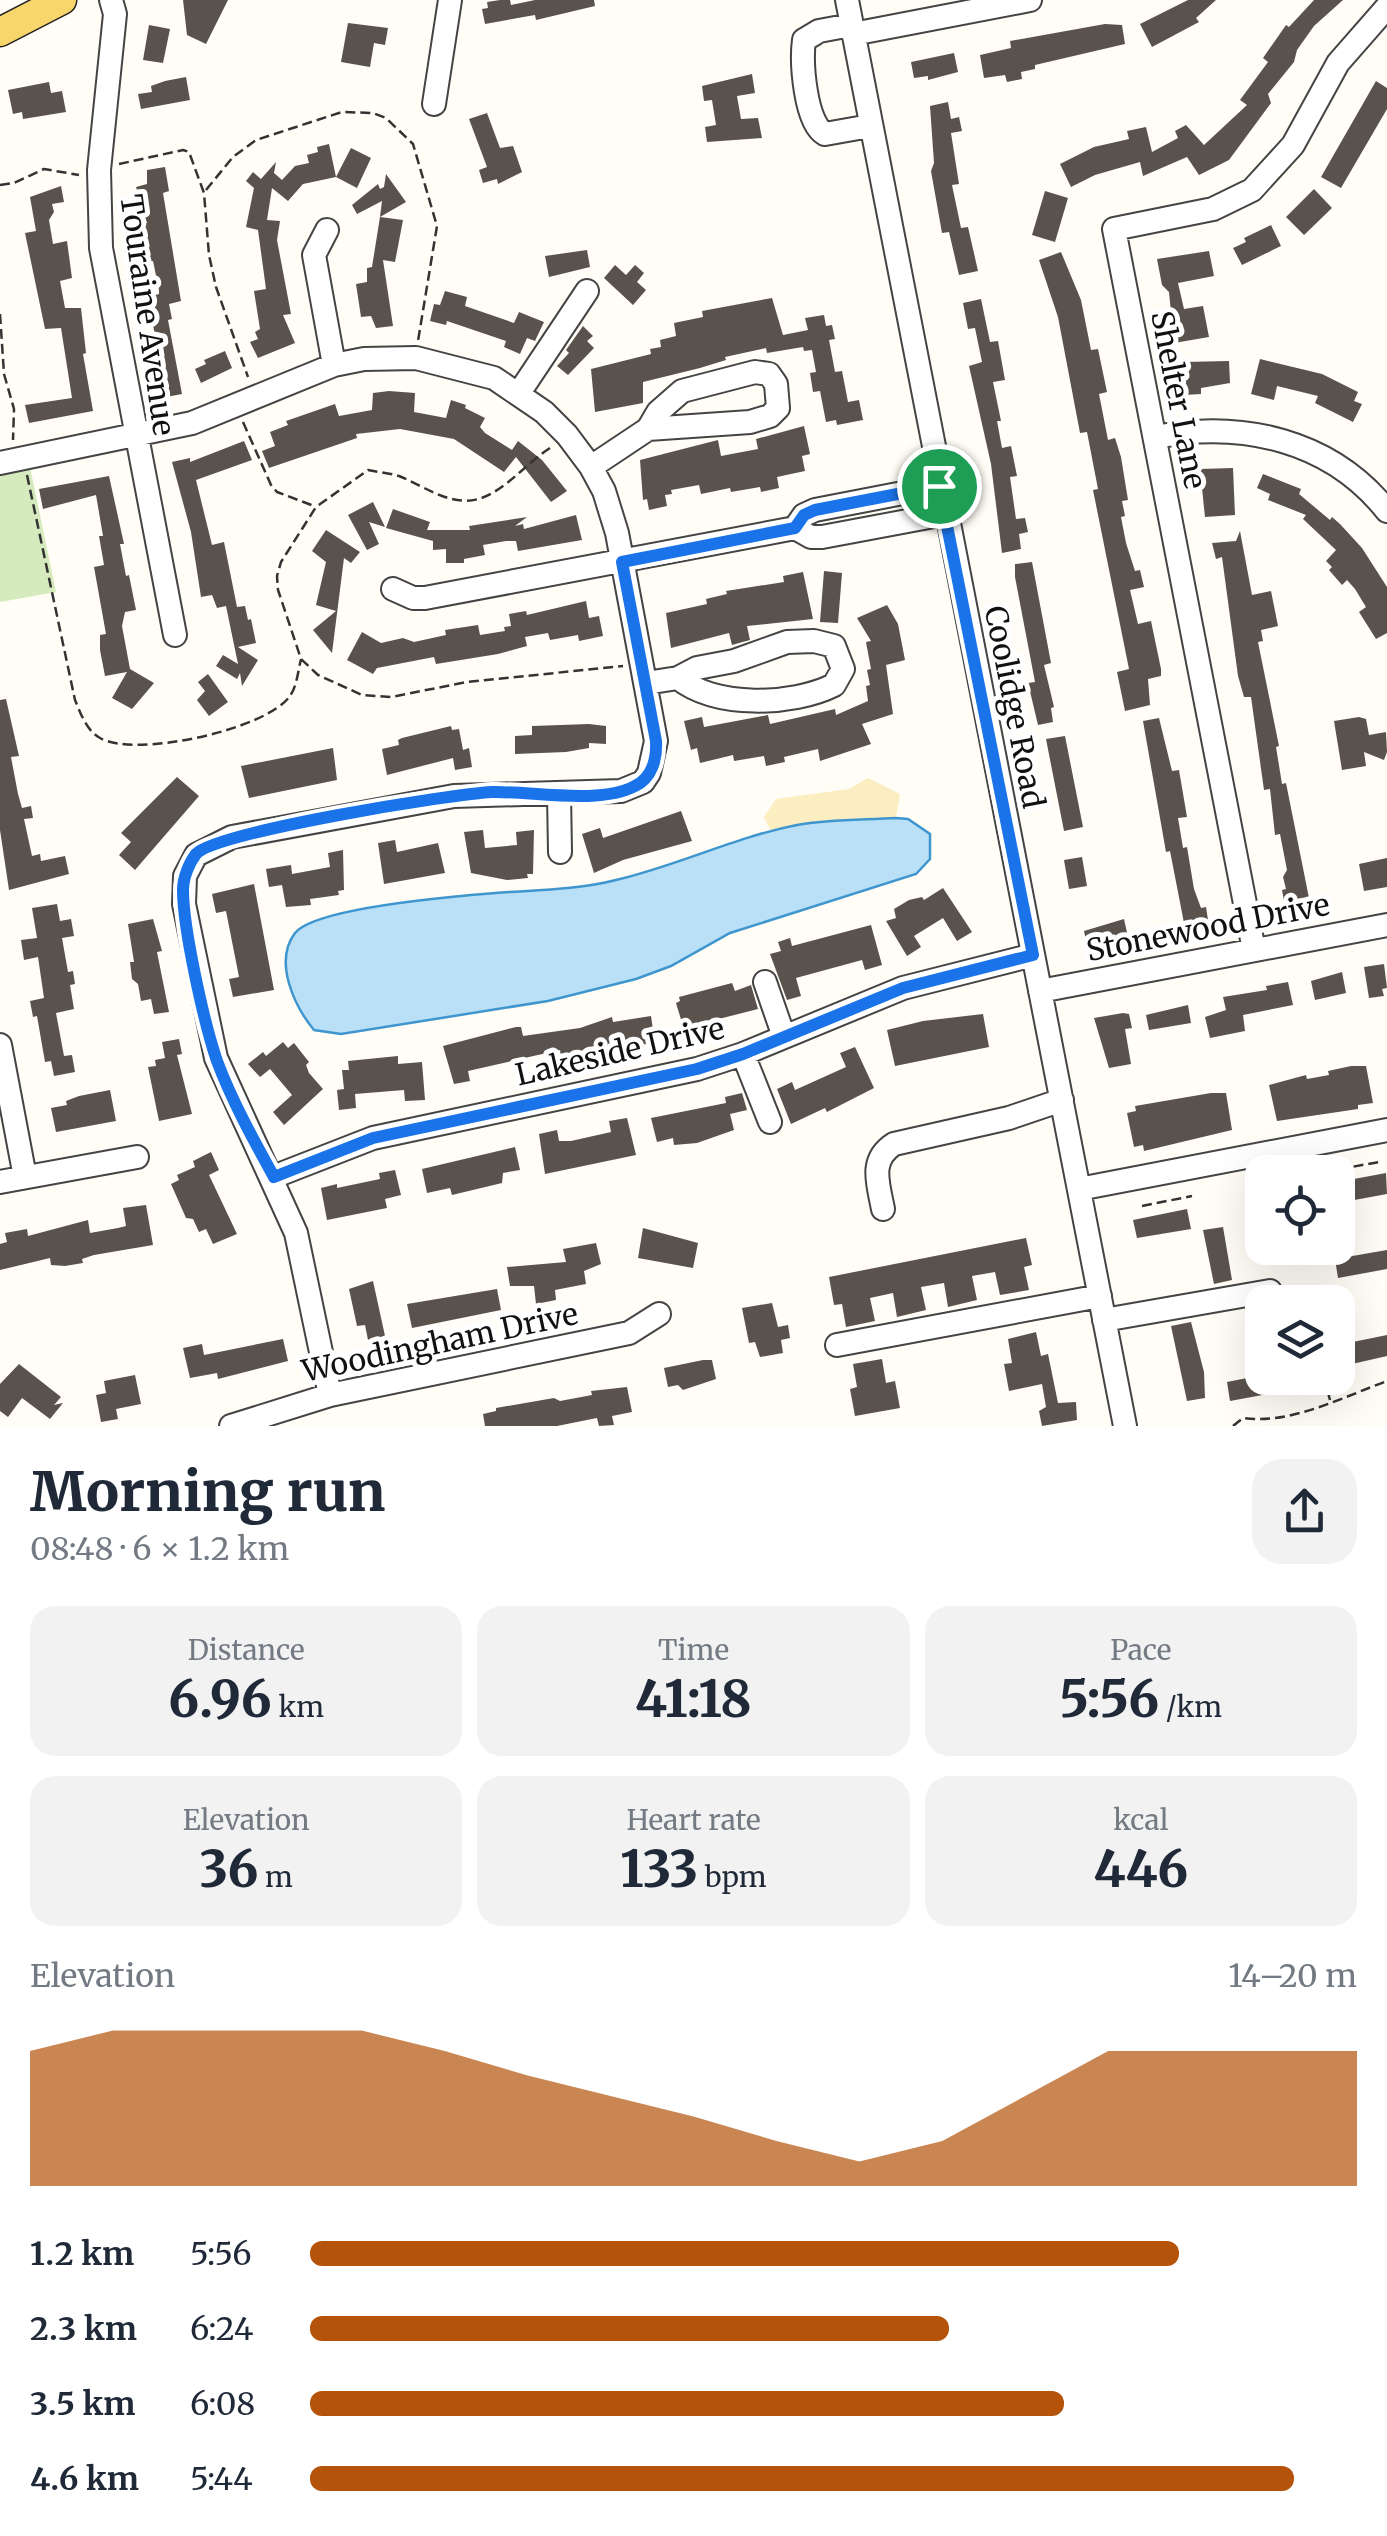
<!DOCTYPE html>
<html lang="en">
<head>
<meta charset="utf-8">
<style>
  body { margin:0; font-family:Merriweather,serif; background:#f2f2f3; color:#1f2937; height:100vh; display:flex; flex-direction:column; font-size:38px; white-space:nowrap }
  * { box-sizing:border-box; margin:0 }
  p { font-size:32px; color:#747a83 }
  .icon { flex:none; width:55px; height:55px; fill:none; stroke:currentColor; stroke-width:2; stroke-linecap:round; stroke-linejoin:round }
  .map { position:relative; height:1426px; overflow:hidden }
  .drawer { display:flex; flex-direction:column; background:#fff; flex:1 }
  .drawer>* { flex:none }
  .controls { position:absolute; left:1245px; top:1155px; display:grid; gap:20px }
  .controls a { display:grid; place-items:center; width:110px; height:110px; border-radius:20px; background:#fff; box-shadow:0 10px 40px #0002; font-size:50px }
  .pin { position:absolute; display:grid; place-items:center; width:85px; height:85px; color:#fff; margin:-42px; border:5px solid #fff; border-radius:50%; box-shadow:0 2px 10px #0007 }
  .round { display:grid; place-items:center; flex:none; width:105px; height:105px; border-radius:30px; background:#f2f2f3 }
  .overview { display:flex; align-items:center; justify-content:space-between; height:170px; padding:0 30px }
  h1 { font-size:55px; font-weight:800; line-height:75px }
  .figures { display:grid; grid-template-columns:repeat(3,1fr); gap:15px; height:170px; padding:10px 30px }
  .figures div { display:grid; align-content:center; border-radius:25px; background:#f2f2f3; text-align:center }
  .figures b { font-size:50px; font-weight:800 }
  .figures small { font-size:28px; font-weight:400 }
  .figures p { font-size:28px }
  .chart { height:280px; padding:20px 30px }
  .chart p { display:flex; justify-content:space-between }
  .chart svg { width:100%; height:180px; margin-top:10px; fill:#b45309; opacity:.7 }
  ul { padding:0 30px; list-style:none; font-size:32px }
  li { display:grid; grid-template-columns:160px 120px 1fr; align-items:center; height:75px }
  li i { height:25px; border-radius:12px; background:#b45309 }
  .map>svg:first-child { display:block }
  .green { fill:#d5ebbd }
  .sand { fill:#fbeec1 }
  .water { fill:#b9e0f7; stroke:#3f96cf; stroke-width:2.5 }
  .building { fill:#5a524d }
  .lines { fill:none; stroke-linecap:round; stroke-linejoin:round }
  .minor-casing { stroke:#444; stroke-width:26 }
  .major-casing { stroke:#222; stroke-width:31 }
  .path { stroke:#333; stroke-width:2.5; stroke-dasharray:10 5; stroke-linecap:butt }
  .minor { stroke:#fff; stroke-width:22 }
  .major { stroke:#f9d66b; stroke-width:28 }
  .route-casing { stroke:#fff; stroke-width:20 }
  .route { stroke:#1a73e8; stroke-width:12 }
  .labels { text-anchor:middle; stroke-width:10; stroke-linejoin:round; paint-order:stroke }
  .street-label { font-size:30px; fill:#111; stroke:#fff }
</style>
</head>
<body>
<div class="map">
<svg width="1387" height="1426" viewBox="0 0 1387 1426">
  <rect width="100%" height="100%" fill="#fffdf5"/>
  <!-- green -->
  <path class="green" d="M30 467 56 592 0 602V474Z"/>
  <!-- sand -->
  <path class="sand" d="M868 778 900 794 896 818 836 820 771 831 764 817 776 799 849 789Z"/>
  <!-- water -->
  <path class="water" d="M896 818 908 819 930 834V859L916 874 730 933 671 966 636 979 548 1001 341 1034 314 1030C295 1007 273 962 295 933 316 907 458 896 495 893 534 890 577 890 616 880 677 866 735 837 797 825 830 819 863 820 896 818Z"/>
  <!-- building -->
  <path class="building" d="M183 0H228L206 44 187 35Z
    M500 0H510L511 5 535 0H594L595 6 536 20 535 15 485 24 482 9 488 8 487 2Z
    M1188 0H1216L1196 18 1199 22 1152 47 1140 24Z
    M1314 0H1343L1314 26 1297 50 1294 62 1268 94 1271 103 1229 160 1199 175 1187 157 1143 176 1140 162 1095 175 1071 187 1060 164 1094 147 1129 139 1127 131 1146 127 1152 152 1178 138 1175 131 1186 125 1204 145 1247 105 1240 100 1268 62 1263 58 1286 25 1289 27Z
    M348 23 388 28 385 45 374 43 370 67 341 62Z
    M1105 24 1122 25 1125 44 1035 65V69L1021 72 1022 79 1007 82 1005 75 984 78 980 55 1011 48 1010 41Z
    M149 25 170 29 163 63 143 60Z
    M954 53 958 72 928 80V76L914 78 911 62Z
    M752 74 755 93 737 96 741 119 758 118 762 138 707 142 705 127 716 125 712 100 704 101 702 86Z
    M186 77 190 100 141 109 138 94 152 92 151 86 165 81Z
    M1376 81 1387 88V109L1341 188 1321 177Z
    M49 82 51 93 62 91 66 112 23 119 22 112 13 114 8 90Z
    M948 102 951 119 959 117 962 131 951 133 959 184 952 185 961 228 968 227 978 271 959 275 949 232 942 233 931 171 934 163 930 106Z
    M487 113 500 148 513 146 522 172 498 184 497 179 483 183 479 170 487 167 469 119Z
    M329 144 336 177 303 184 288 201 272 188 267 220 280 221 277 240 291 314 283 315 295 343 258 358 250 342 258 339 255 332 260 329 254 291 266 289 258 230 246 227 254 188 246 181 253 172 261 179 276 162 274 173 282 180 295 166 309 163 307 155 318 152 317 147Z
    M351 148 371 158 357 188 336 177Z
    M165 167 169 191 163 193 181 301 169 304 172 319 168 320 182 394 166 397 148 297 159 294V290L153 261 142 263 135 225 147 223 136 187 147 184V170Z
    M386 174 406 202 380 217 382 201 357 214 352 205 378 184 380 189 384 187Z
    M61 186 64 202 52 204 54 212 49 220 53 244 67 241 72 278 60 281 65 308H81L86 353 83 354 93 411 29 423 25 405 72 398 61 328 45 329 25 233 36 231 30 197Z
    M1314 189 1332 208 1304 235 1286 217Z
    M1045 191 1068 198 1055 242 1032 235Z
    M380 217 403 220 395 262 383 260 393 326 376 328 371 316 361 317 356 284 367 282V268L372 267Z
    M1271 225 1281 246 1242 265 1233 248 1246 242 1244 238Z
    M587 250 590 267 549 277 545 256Z
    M1209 251 1214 276 1178 283 1184 309 1203 306 1209 337 1174 343 1169 292 1162 285 1157 259Z
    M1061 252 1081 300 1091 350 1098 349 1107 392 1099 394 1108 440 1115 438 1121 457 1128 500 1122 501 1125 516 1121 517 1126 543 1135 571 1140 570 1144 587 1130 590 1138 624 1151 621 1161 669V676L1148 679 1150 705 1125 711 1117 672 1129 669 1093 490 1098 489 1087 432 1080 433 1058 317 1039 260Z
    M615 265 626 275 635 265 644 273 637 282 646 290 633 305 604 278Z
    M445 291 467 297 465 306 514 323 519 312 544 322 535 341 527 338 520 354 504 347 506 341 447 321 446 325 430 321 434 304 440 305Z
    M772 298 783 335 808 330 805 318 824 315 826 326 832 325 835 339 829 340 835 372 842 371 848 402 859 400 863 420 837 425 836 420 826 422 820 391 813 392 810 373 816 372 812 350 804 351 803 347 767 353 766 348 725 357 726 360 700 368 643 382V403L595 412 591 369 651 354 650 349 661 347 660 340 676 336 674 323 703 317 702 311Z
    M981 299 990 342 998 341 1005 380 993 382 1001 421H997L1002 448 1011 446 1017 476 1010 477 1016 519 1025 518 1028 532 1019 534 1021 549 1002 553 991 464 969 366 982 362 975 328 968 329 963 303Z
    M583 326 593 336 587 341 594 348 568 375 557 366 569 353 566 350Z
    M225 351 232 368 201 383 195 369 206 364 204 360Z
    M1260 359 1322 374 1358 392 1354 401 1362 404 1353 422 1315 403 1318 396 1277 386 1274 400 1251 394Z
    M1229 361 1230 383 1201 388V394L1184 395 1183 362Z
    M389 391 415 393 414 412 446 418 451 400 466 405 465 408 485 418 480 427 485 433 512 450 518 441 542 460 567 491 551 502 516 457 504 472 454 439 400 429 356 434 357 438 269 468 262 451 275 446 270 432 288 425 286 421 335 404 339 416 372 410 373 393Z
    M804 426 810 454 802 456 805 471 777 477 779 488 761 492 760 487 731 492 730 488 701 494 699 485 671 490 672 494 665 495 667 506 649 510 647 499 643 500 640 460 718 440 721 456 758 449 756 439Z
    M244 441 252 460 196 480 212 545 224 542 237 607 245 606 248 620 251 619 256 643 238 647 258 660 242 686 240 673 237 679 216 666 223 655 238 664 226 606 217 608 212 595 201 597 191 532 172 462 190 458V462Z
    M1233 468 1235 515 1205 517 1200 469Z
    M1263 474 1301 489 1299 494 1330 520 1332 517 1340 524 1362 548 1387 587V633L1376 639 1359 612 1366 607 1355 589 1347 580 1342 585 1329 570 1332 567 1326 561 1336 550 1303 519 1306 515 1268 500 1270 494 1257 488Z
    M109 476 124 544H120L126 576 129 575 136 610 125 612 122 626 130 669 154 683 132 709 112 698 127 672 105 676 100 650V635L106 634 94 567 104 565 99 536H103L96 495 43 509 39 489Z
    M373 502 385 527 369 522 379 544 367 550 348 515Z
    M393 509 430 522 427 530H470L469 526 527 517 515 526 523 524 524 529 576 515 582 540 518 551 516 541H506L483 545 485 555 464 559V563H446V549L433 550V541L386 528Z
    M326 530 360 552 351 563 344 558 332 653 313 630 336 611 316 605 326 562 312 551Z
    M1240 531 1252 595 1271 591 1278 626 1261 630 1263 641 1258 642 1279 746 1276 747 1282 784 1286 783 1309 898 1285 906 1282 890 1286 889 1283 877 1287 870 1280 834 1275 835 1270 789 1264 790 1251 697H1244L1238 676 1222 557 1216 559 1212 543 1236 541Z
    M1032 562 1051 663 1044 665 1054 707 1051 708 1053 722 1038 725 1028 683 1035 682 1015 577V564Z
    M824 571 842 573 838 623 820 622Z
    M803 572 813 619 747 626 750 640 739 643 732 645 729 633 671 648 666 613 707 604 706 599 727 594 726 591 784 582 783 576Z
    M586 601 589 618 599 616 603 636 579 641 578 635 550 640 548 633 525 637 527 646 498 654 436 664 434 657 377 668 373 674 347 660 362 632 381 643 403 638 414 642 446 635 445 630 478 625 480 635 505 631 504 627 511 626 509 614 526 611 527 615Z
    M887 605 898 624 905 660 886 665 893 714 862 724 871 744 820 761 818 749 784 757 785 762 766 766 764 756 734 761 733 755 700 763 697 748 691 750 684 721 702 717 704 727 768 715 770 724 835 709 836 715 868 701 866 686 870 685 867 670 871 669 866 642 871 641 857 618Z
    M208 674 228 702 209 716 197 700 205 691 198 682Z
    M6 699 19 756 11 757 18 794 22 808 31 806 33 818 24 819 32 856 40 854 41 861 65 856 69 874 9 890 0 830V700Z
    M1359 717 1366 719 1369 735 1386 732 1387 752 1384 760 1364 752 1366 766 1342 770 1334 721Z
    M1159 718 1172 771 1179 770 1187 817 1178 818 1183 848 1187 847 1194 889 1201 908 1206 907 1208 920 1184 923 1170 851 1166 852 1143 721Z
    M589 724 606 726V744L589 743V748L566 752 515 754V736L532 735V726Z
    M451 726 452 730 459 729 463 750 469 748 472 767 455 770 453 758 387 775 382 749 399 745 398 740 402 738Z
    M1065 736 1083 827 1064 831 1046 739Z
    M333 748 337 780 249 798 241 766Z
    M177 777 199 796 135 870 119 855 131 842 121 833Z
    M681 811 692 841 623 860 594 873 582 834 600 828 603 838Z
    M483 830 485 848 517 845 516 832 534 830 533 874H527L528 878 507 880 471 873 464 832Z
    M395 840 397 852 438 843 445 873 384 884 378 843Z
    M343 850 344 890 338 891 339 895 310 899 311 905 286 907 282 885 269 887 266 869 291 865 292 874 330 867 328 853Z
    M1082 857 1087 886 1069 889 1064 860Z
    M1387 858V887L1364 891 1359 864Z
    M254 884 274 990 233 997 229 979 239 977 226 911 216 913 212 894Z
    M943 888 972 932 957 941 943 918 914 936 921 947 907 956 886 921 896 918 894 909 909 900 922 897 924 900Z
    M57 904 60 921 71 919 74 936 62 938 68 972 73 971 75 984 70 985 74 1009 56 1013 64 1056 72 1055 75 1072 54 1076 51 1061 45 1062 37 1016 33 1017 30 1001 44 998 38 957 24 960 21 940 37 938 32 908Z
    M153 919 162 951 157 952 169 1012 154 1014 151 999 141 1001 138 984 132 979 130 962H134L128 924Z
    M1124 919 1128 937 1087 945 1084 931Z
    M871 925 882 965 865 970 862 960 796 978 801 996 787 1000 770 954 781 951 778 942 790 938 792 946Z
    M1384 964 1387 988 1382 989 1384 996 1369 998 1364 967Z
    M1342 972 1346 993 1315 1000 1311 981Z
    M1288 982 1293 1005 1243 1015 1245 1031 1210 1038 1205 1017 1226 1010 1223 997 1267 990 1266 986Z
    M732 983 735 991 751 985 758 1009 695 1025 698 1036 683 1041 679 1027 683 1026 676 1003 680 1001 679 997Z
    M1188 1005 1191 1023 1149 1030 1146 1015Z
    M1123 1013 1129 1014 1132 1028 1125 1029 1131 1064 1109 1068 1094 1018Z
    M983 1014 989 1047 895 1066 887 1030 923 1021Z
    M651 1016 655 1043 639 1045 640 1050 622 1053 621 1048 577 1059V1054L561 1057 560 1050 468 1071 470 1081 454 1084 443 1046 516 1027H521L523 1036 580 1028 612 1017 613 1022Z
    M179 1039 182 1054 177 1055 192 1114 159 1121 148 1067 156 1066 155 1060 165 1058 162 1042Z
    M283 1042 288 1048 294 1043 309 1062 306 1065 309 1073 323 1089 284 1125 273 1112 292 1095 270 1069 260 1077 248 1064 263 1052 266 1056Z
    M855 1047 874 1088 827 1112 825 1108 791 1124 777 1089 792 1082 795 1090 846 1067 840 1053Z
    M398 1056V1064L422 1062 425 1100 405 1101 404 1090 355 1094 356 1108 339 1110 337 1090 344 1089 342 1070H349L348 1061Z
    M1351 1066H1366L1373 1103 1358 1105V1109L1277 1121 1269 1085 1306 1075 1307 1079 1329 1075 1328 1071Z
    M110 1090 116 1121 56 1132 51 1108 67 1105 66 1101 79 1096Z
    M742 1093 747 1110 730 1114 734 1130 697 1143 674 1145 673 1138 657 1142 651 1118 726 1103 725 1097Z
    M1211 1093H1226L1232 1130 1144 1151 1143 1145 1134 1147 1127 1113 1136 1111 1135 1106Z
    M627 1118 636 1155 545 1174 539 1134 557 1130 559 1141H571L611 1132 609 1121Z
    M515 1147 520 1170 503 1173 502 1183 452 1195 450 1188 427 1193 422 1169Z
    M211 1152 219 1170 209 1175 237 1234 213 1244 206 1229 199 1232 193 1219 186 1218 171 1184 179 1180 177 1175 195 1167 193 1161Z
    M395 1170 401 1195 385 1199 387 1208 327 1220 321 1188 337 1184V1188L380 1179 379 1173Z
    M1386 1173 1387 1194 1338 1203V1182Z
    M146 1205 153 1245 94 1255 82 1259 83 1263 65 1266 51 1265 50 1258 0 1270V1244L7 1242 5 1233 27 1229 28 1236 88 1220 90 1233 118 1228 126 1226 123 1208Z
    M1187 1209 1191 1229 1137 1238 1133 1220Z
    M1223 1227 1232 1280 1214 1284 1203 1230Z
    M643 1228 698 1243 693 1268 638 1258Z
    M1026 1238 1032 1265 1024 1267 1029 1290 1000 1295 995 1272 972 1276 977 1300 948 1307 944 1283 921 1287 926 1310 897 1317 893 1293 870 1298 875 1321 846 1327 842 1304 834 1305 829 1277Z
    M596 1243 601 1264 584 1271 586 1284 555 1290 556 1300 536 1304 534 1286H510L507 1267 566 1262 563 1249Z
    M1387 1250V1269L1338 1278 1335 1259Z
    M373 1281 385 1336 368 1340 365 1325 357 1326 349 1289Z
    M497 1289 501 1310 412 1328 407 1304Z
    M772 1303 778 1327 788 1325 790 1338 781 1340 783 1353 760 1357 755 1342 749 1343 742 1308Z
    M1191 1322 1204 1372 1205 1398 1187 1401 1171 1326Z
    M1036 1332 1041 1356 1048 1354 1058 1403 1076 1402 1077 1420 1042 1426 1039 1411 1046 1407 1042 1384 1009 1391 1004 1364 1012 1363 1008 1339Z
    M1387 1335V1356L1352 1364V1370L1338 1372V1345Z
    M283 1339 288 1361 218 1379 217 1373 190 1378 183 1348 202 1344 204 1355Z
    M882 1359 886 1383 895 1381 900 1408 855 1416 850 1389 857 1387 853 1364Z
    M703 1360H712L716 1379 683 1390 678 1385 668 1387 664 1368Z
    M19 1364 61 1397 54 1405 63 1403 50 1419 22 1398 8 1417 0 1411V1384Z
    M135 1375 141 1404 116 1409 118 1419 101 1422 96 1395 106 1393 104 1381Z
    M1262 1375 1282 1378 1285 1391 1230 1401 1227 1382Z
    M627 1387 632 1412 612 1416 614 1425 599 1426 597 1418 557 1426H485L483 1414 496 1411V1408L554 1398 560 1401 592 1395 591 1391Z"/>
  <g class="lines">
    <defs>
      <path id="minor" d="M111 0 115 14 99 170 101 248 175 635
        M847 0 1125 1426
        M851 25 819 31 804 40C801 62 805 123 825 134L870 126
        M853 34 1030 0
        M434 104 450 0
        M327 230 314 255 334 365
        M519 393 587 291
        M1155 437C1242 420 1331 440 1387 511
        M0 463 192 423 334 365 364 359 416 358 494 378 544 412 567 435 591 467 604 491 617 533 656 741 649 773 643 782 621 791 454 796 232 837 196 855 185 876 184 904 216 1058 296 1233 330 1395
        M591 467 648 429 658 412 682 391 755 372 769 374 776 384 778 408 770 416 750 422 648 429
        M939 486 815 510 804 515 795 528 811 537H822L945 514
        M393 589 413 598H425L795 528
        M646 683 678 678 697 668 734 661 787 642 814 641 834 646 843 669 834 685C792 706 716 708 678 678
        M559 794 560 852
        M1254 950 1114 229 1213 209 1252 190 1293 145 1338 63 1387 7
        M765 982 784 1037
        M1040 991 1387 925
        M0 1045 25 1177
        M743 1054 770 1122
        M273 1177 373 1138 697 1069 743 1054 903 988 1033 955
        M0 1182 137 1157
        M1079 1189 1387 1130
        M883 1209C878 1183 869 1160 894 1144L1009 1118 1062 1100
        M1104 1320 1270 1291
        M837 1345 1100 1296
        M231 1426 330 1395 629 1333 659 1314"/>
      <path id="major" d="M0 32 62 0"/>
    </defs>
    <!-- minor casing -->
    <use href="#minor" class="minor-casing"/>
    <!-- major casing -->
    <use href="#major" class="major-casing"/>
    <!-- path -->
    <path class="path" d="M119 164 183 150 189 152 204 193 209 255 216 287 248 377
      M0 185 14 183 44 169 79 175
      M206 190 233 157 256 140 342 112 373 113 386 118 413 144 437 226 418 341
      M0 314 4 374 14 409 13 440
      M243 422 271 485 277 492 314 506
      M550 448C530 461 514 480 494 492 459 514 431 489 399 476 389 473 377 472 368 470L316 507 281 562 277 576 278 590 301 659 318 675 362 695 391 697 467 682 623 666
      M27 475 75 700C81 714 86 730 100 738 135 758 266 730 290 696 297 686 298 671 301 659
      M1324 1172 1379 1162
      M1142 1206 1192 1196
      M1324 1378 1330 1400
      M1233 1426 1243 1418C1290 1425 1343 1397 1387 1381"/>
    <!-- minor -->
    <use href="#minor" class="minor"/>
    <!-- major -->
    <use href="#major" class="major"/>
  </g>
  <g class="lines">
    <defs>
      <path id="route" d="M939 486 1033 955 903 988 743 1054 697 1069 373 1138 274 1177C253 1139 232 1101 217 1061 204 1023 183 928 183 890 183 878 189 863 196 854 215 832 452 794 492 792 532 791 599 805 635 786 652 778 657 759 656 741L622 562 795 528 804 515 815 510Z"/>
    </defs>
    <!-- route casing -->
    <use href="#route" class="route-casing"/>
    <!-- route -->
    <use href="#route" class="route"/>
  </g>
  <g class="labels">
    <!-- street labels -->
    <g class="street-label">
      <text transform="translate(147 315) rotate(82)" y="10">Touraine Avenue</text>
      <text transform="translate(1178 400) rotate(79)" y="10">Shelter Lane</text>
      <text transform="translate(1014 707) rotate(79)" y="10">Coolidge Road</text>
      <text transform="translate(1208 928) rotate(-11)" y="10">Stonewood Drive</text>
      <text transform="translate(620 1052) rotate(-13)" y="10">Lakeside Drive</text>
      <text transform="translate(440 1343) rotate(-12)" y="10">Woodingham Drive</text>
    </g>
  </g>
</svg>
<div class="controls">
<a><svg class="icon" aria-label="locate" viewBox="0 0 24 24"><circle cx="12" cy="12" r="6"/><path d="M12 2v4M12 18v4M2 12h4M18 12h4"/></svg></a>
<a><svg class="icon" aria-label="layers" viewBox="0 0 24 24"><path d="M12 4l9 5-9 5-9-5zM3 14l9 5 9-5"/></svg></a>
</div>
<div class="pin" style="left:939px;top:486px;background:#1e9e55"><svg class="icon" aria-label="arrive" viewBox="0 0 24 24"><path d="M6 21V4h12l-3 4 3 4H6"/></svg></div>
</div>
<section class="drawer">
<div class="overview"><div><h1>Morning run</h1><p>08:48 · 6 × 1.2 km</p></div><a class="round"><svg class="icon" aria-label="share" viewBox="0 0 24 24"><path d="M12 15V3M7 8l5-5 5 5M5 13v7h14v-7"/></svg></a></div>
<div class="figures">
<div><p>Distance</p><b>6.96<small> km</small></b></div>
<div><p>Time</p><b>41:18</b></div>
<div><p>Pace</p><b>5:56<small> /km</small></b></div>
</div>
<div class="figures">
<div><p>Elevation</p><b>36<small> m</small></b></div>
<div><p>Heart rate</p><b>133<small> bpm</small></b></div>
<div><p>kcal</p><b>446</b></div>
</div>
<div class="chart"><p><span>Elevation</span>14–20 m</p>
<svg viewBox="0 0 160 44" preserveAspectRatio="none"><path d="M0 44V11L10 6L20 6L30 6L40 6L50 11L60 17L70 22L80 27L90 33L100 38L110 33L120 22L130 11L140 11L150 11L160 11V44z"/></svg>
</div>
<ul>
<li><b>1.2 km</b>5:56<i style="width:83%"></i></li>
<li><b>2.3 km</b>6:24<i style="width:61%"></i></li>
<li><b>3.5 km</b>6:08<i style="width:72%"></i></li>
<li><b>4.6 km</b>5:44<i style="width:94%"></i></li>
</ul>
</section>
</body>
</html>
